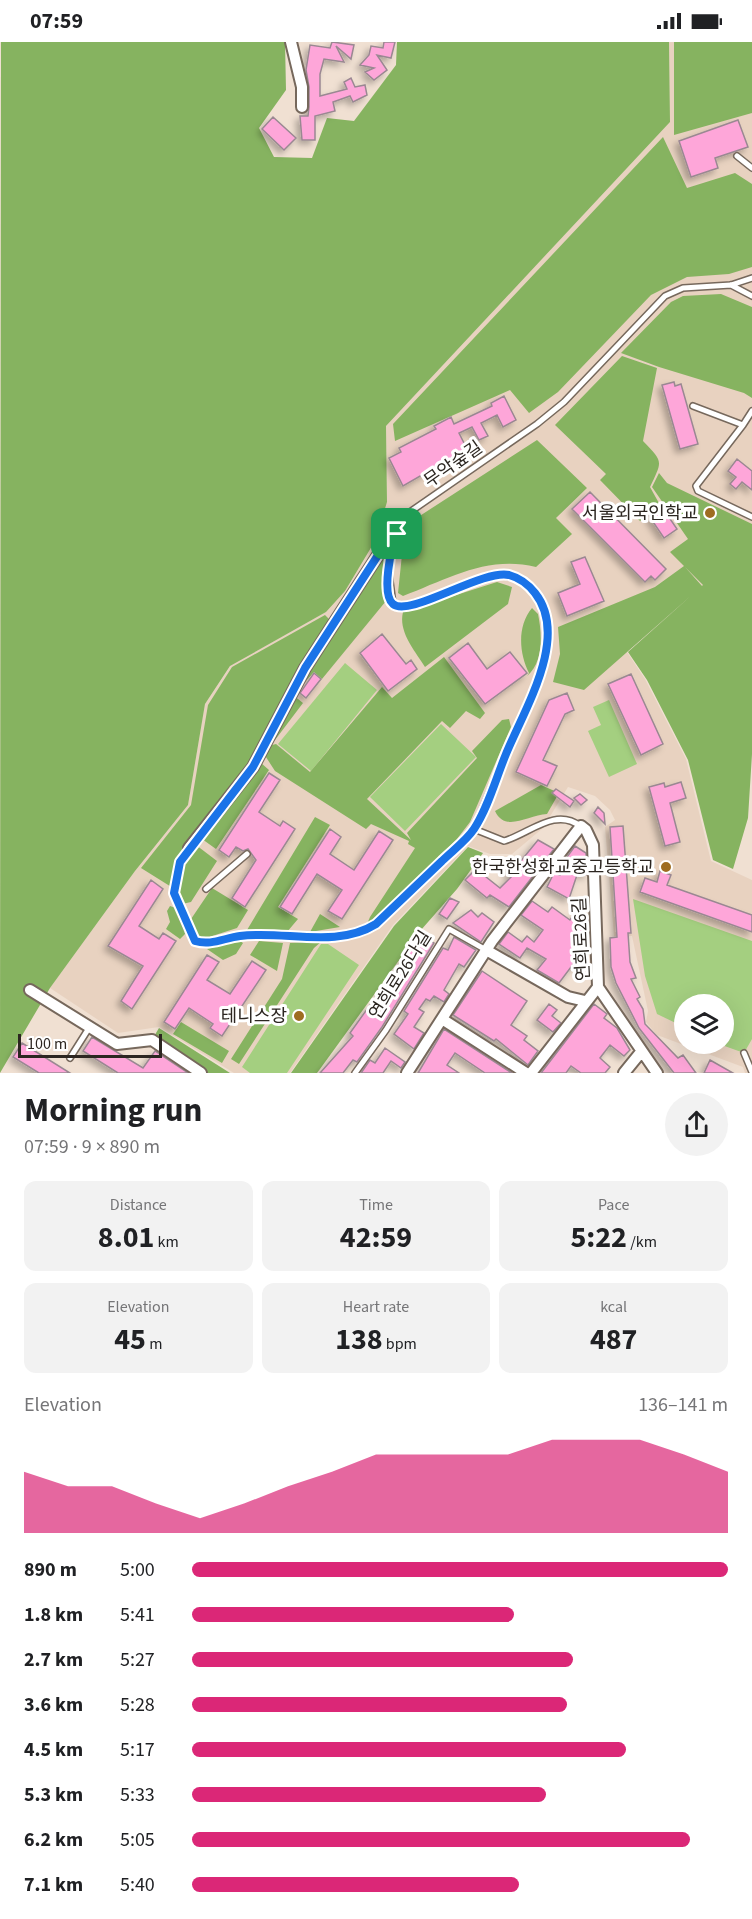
<!DOCTYPE html>
<html lang="en">
<head>
<meta charset="utf-8">
<style>
  body { margin:0; font-family:"Source Sans 3","Noto Sans KR",sans-serif; background:#f2f2f2; color:#202124; height:100vh; display:flex; flex-direction:column; font-size:22px; white-space:nowrap }
  * { box-sizing:border-box; margin:0 }
  p { font-size:20px; color:#757577 }
  .icon { flex:none; width:33px; height:33px; fill:none; stroke:currentColor; stroke-width:2; stroke-linecap:round; stroke-linejoin:round }
  .map { position:relative; height:1031px; overflow:hidden }
  .drawer { display:flex; flex-direction:column; background:#fff; flex:1 }
  .drawer>* { flex:none }
  .fabs { position:absolute; left:674px; top:952px; display:grid; gap:12px }
  .fabs a { display:grid; place-items:center; width:60px; height:60px; border-radius:50%; background:#fff; box-shadow:0 6px 24px #0002; font-size:30px }
  .scale { position:absolute; left:18px; bottom:15px; width:144px; box-sizing:border-box; padding-left:6px; border:3px solid #2c2621; border-top:0; font-size:16px; line-height:21px; white-space:nowrap; color:#2c2621; -webkit-text-stroke:4px #fff; paint-order:stroke }
  .pin { position:absolute; display:grid; place-items:center; width:51px; height:51px; color:#fff; margin:-26px; border-radius:12px; box-shadow:0 3px 9px #0006 }
  .round { display:grid; place-items:center; flex:none; width:63px; height:63px; border-radius:32px; background:#f2f2f2 }
  .head { display:flex; align-items:center; justify-content:space-between; height:102px; padding:0 24px }
  h1 { font-size:33px; font-weight:700; line-height:45px }
  .figures { display:grid; grid-template-columns:repeat(3,1fr); gap:9px; height:102px; padding:6px 24px }
  .figures div { display:grid; align-content:center; border-radius:12px; background:#f2f2f2; text-align:center }
  .figures b { font-size:30px; font-weight:700 }
  .figures small { font-size:16px; font-weight:400 }
  .figures p { font-size:16px }
  .chart { height:168px; padding:12px 24px }
  .chart p { display:flex; justify-content:space-between }
  .chart svg { width:100%; height:108px; margin-top:6px; fill:#db2777; opacity:.7 }
  ul { padding:0 24px; list-style:none; font-size:20px }
  li { display:grid; grid-template-columns:96px 72px 1fr; align-items:center; height:45px }
  li i { height:15px; border-radius:8px; background:#db2777 }
  .status { display:flex; justify-content:space-between; align-items:center; height:42px; padding:0 30px; background:#fff; direction:ltr }
  .status svg { height:16px; fill:currentColor }
  .map>svg:first-child { display:block }
  .built { fill:#e8d2c0; fill-rule:evenodd }
  .green { fill:#a4cf80 }
  .forest { fill:#86b360 }
  .building { fill:#fea6d9; stroke:#9a8892; stroke-width:1.5; filter:url(#shadow) }
  .lines { fill:none; stroke-linecap:round; stroke-linejoin:round }
  .service-casing { stroke:#76685c; stroke-width:8 }
  .minor-casing { stroke:#76685c; stroke-width:14 }
  .service { stroke:#fff; stroke-width:5 }
  .minor { stroke:#fff; stroke-width:10 }
  .route-casing { stroke:#fff; stroke-width:12 }
  .route { stroke:#1a73e8; stroke-width:8 }
  .poi-dot { fill:#9e6c21; stroke:#fff; stroke-width:2 }
  .labels { text-anchor:middle; stroke-width:6; stroke-linejoin:round; paint-order:stroke }
  .street-label { font-size:18px; fill:#2c2621; stroke:#fff }
  .poi-label { font-size:18px; fill:#2c2621; stroke:#fff; text-anchor:end }
</style>
</head>
<body>
<div class="status"><b>07:59</b><svg viewBox="0 0 49 12"><path d="M0 12V9h3v3zM5 12V6h3v6zM10 12V3h3v9zM15 12V0h3v12zM26 1h20v11H26zM47 4h2v5h-2z"/></svg></div>
<div class="map">
<svg width="752" height="1031" viewBox="0 0 752 1031">
  <defs>
    <filter id="shadow"><feDropShadow dx="-4" dy="4" stdDeviation="3" flood-color="#0004"/></filter>
  </defs>
  <rect width="100%" height="100%" fill="#f0e0d2"/>
  <!-- built -->
  <path class="built" d="M669 0H752V573L687 536 625 607 645 637 686 717 711 819 752 838V1031H745L743 1025 657 993 646 980 648 969 632 894H614L605 785 615 778 610 768 595 754 568 745 543 786 512 812H490L468 804 393 883 290 1031H234L159 985 118 991 50 946 135 829 188 763 205 662 231 623 326 570 387 460 386 384 670 80ZM684 963H723V1002H684Z"/>
  <!-- green -->
  <path class="green" d="M345 621 377 648 311 729 278 702Z
    M609 658 637 722 609 735 588 689 601 683 593 665Z
    M441 682 476 715 405 789 370 755Z
    M633 857 752 899V997L744 1011 719 1002H723V963H684V985L657 972 645 934Z
    M321 902H328L359 923 287 1031H250L242 1025Z"/>
  <!-- forest -->
  <path class="forest" d="M1 0H285L286 48 259 86 274 115 312 116 327 76 354 79 396 23 397 0H669L670 80 386 384 387 460 375 499 345 549 326 570 230 624 205 662 188 763 135 829 50 946 0 1031Z
    M674 0H752V71L674 93Z
    M663 95 687 146 735 131 752 142V225L729 232 687 235 651 253 558 350 529 371 510 348 395 399 393 382Z
    M721 252 752 265V356L744 351 659 325 621 311 671 260 683 254Z
    M622 314 657 326 643 399C663 420 663 418 650 445L660 463 640 479 600 438 606 432 555 383Z
    M537 398 587 446 556 476 572 492 536 525C487 513 448 537 403 554L398 551 403 503 415 477Z
    M659 431 667 441 752 482V712L748 776 733 827 713 818 688 718 647 638 628 610 703 543 685 525 702 544 584 648 553 640 560 612 558 585 655 545 684 524 670 510 688 497 652 445Z
    M385 509 389 510 384 530 386 559 322 637 314 630 296 650Z
    M497 540 512 545 508 562 425 625C415 609 398 590 403 570Z
    M532 566 538 572C542 591 544 620 527 634L529 631C519 611 517 584 532 566Z
    M325 573 332 580 251 724 177 818 173 846 141 826 191 763 208 663 232 625Z
    M444 615 485 671 480 677 466 669 450 686 442 679 367 757 411 798 407 791 477 716 472 709 502 678 509 677 511 685 470 780 457 797 369 883 367 882 370 875 415 806 408 802 409 799 371 782 366 787 275 729 264 712 268 704 276 702 310 730 382 645 392 656Z
    M293 653 303 661 275 698 269 701Z
    M261 721 269 728 216 807 202 797Z
    M541 743 559 751 547 772C528 773 505 791 495 769Z
    M315 775 330 783 278 865 298 877 287 890 251 891 247 888Z
    M196 803 217 819 191 860 182 862C168 849 183 813 196 803Z
    M468 805 483 811 457 847 421 888 320 1027 317 1031H291L394 884Z
    M212 846 248 868 237 886 203 897 193 888 189 880Z
    M170 864 176 866 182 875 185 892 180 897 166 887 170 880 167 869Z
    M320 872 340 885 310 890Z
    M240 899 243 901 236 912 223 918 207 907Z
    M259 899 283 901 277 929 250 913Z
    M322 899 314 906 239 1022 231 1017 282 937 290 901Z
    M181 980 229 1009 222 1021 173 992Z
    M159 986 230 1031H204L153 996Z"/>
  <!-- building -->
  <path class="building" d="M332 0 354 3 351 17 336 4 344 20 324 17 320 32V54L347 47 344 40 351 36 355 45 365 43 367 53 353 60 350 54 333 60 335 69 315 74V98H302L300 74H308L309 65V45L306 28 310 3 330 6Z
    M384 0H395L391 16 377 13 387 28 374 38 365 30 374 26 360 23 369 13 371 4 383 6Z
    M273 75 296 96 284 108 262 87Z
    M738 78 748 105 715 116 718 126 691 135 679 99Z
    M674 340 675 344 681 342 698 402 680 407 662 343Z
    M504 354 516 378 503 385 497 373 481 381 488 394 479 398 472 385 459 391 467 407 403 444 389 416 401 410 399 406 436 387 434 384 451 375 454 382 492 364 491 361Z
    M737 417 752 429V448L742 440 736 447 730 442 736 435 728 429Z
    M590 450 666 527 655 538 651 534 645 540 572 467Z
    M662 465 677 487 664 496 649 474Z
    M585 515 604 559 567 574 558 551 580 542 571 520Z
    M382 592 406 622 411 618 417 627 388 649 360 611Z
    M468 601 487 627 510 610 527 631 485 662 449 616Z
    M314 631 321 637 306 656 300 651Z
    M631 632 663 702 641 713 608 642Z
    M567 651 574 668 565 672 543 718 557 724 547 744 516 730 549 658Z
    M269 731 280 738 259 770 280 784 283 779 295 787 245 865 232 856 256 818 248 807 243 809 236 805 229 815 219 808Z
    M681 740 686 756 670 761 680 800 665 804 649 745 664 741 665 745Z
    M556 747 574 759 570 765 552 751Z
    M580 752 587 758 581 763 574 756Z
    M598 765 604 771 605 782 594 771Z
    M623 784 631 891H628L630 920 636 936 631 937 640 955 637 957 643 967 645 982 678 1016 683 1013 696 1031H674L639 986 616 941 611 925 610 896 617 895 610 785Z
    M330 787 341 795 330 812 354 828 379 789 393 798 342 877 328 869 342 848 317 832 292 872 280 865Z
    M538 798 554 807 509 865 490 853 487 856 465 838 476 827 500 846 512 834 507 830 515 817 520 820Z
    M575 804 586 811 587 833 578 830 569 857 547 845 554 831 560 833 567 815Z
    M660 829 671 833 667 843 752 873V890L640 850 645 836 657 840Z
    M151 838 163 847 139 884 159 897 163 891 176 899 132 967 121 959 143 924 108 904Z
    M450 856 459 860 447 877 439 872Z
    M532 859 548 870 552 865 570 878 574 872 588 882 589 891 580 905 586 909 578 924 574 921 559 941 537 928 546 917 527 906 520 916 499 902 508 890 522 900 527 894 534 900 543 888 521 873Z
    M471 868 478 875 482 871 494 880 481 900 453 881Z
    M419 893 434 901 382 985 357 1020 353 1018 343 1031H320L353 994 350 991 370 963 382 972 389 959 379 952 386 943 396 950 404 938 394 931Z
    M454 895 476 908 464 925 459 922 444 948 449 952 444 960 434 954 430 959 426 957 419 967 424 970 414 985 424 991 414 1007 394 992 408 972 404 969 443 906 448 908Z
    M207 913 219 920 207 938 230 952 252 919 266 928 222 994 210 986 213 982 189 966 175 987 164 980Z
    M482 929 527 959 511 983 527 994 524 998 538 1009 528 1023 496 997 494 999 453 973Z
    M549 962 557 968 552 974 561 981 553 990 537 978Z
    M594 962 607 972 604 976 617 986 630 1008 624 1014 610 1003 600 1016 610 1025 605 1031H581L571 1024 566 1031H541Z
    M444 987 512 1031H485L455 1011 447 1023 459 1031H418Z
    M92 995 143 1026 155 1009 188 1031H118L83 1009Z
    M22 1001 70 1031H39L13 1015Z
    M385 1006 405 1020 401 1026 391 1019 383 1031H361L370 1018 375 1021Z
    M710 1018 733 1031H704Z"/>
  <g class="lines">
    <defs>
      <path id="service" d="M737 114 752 126
        M731 243 752 254
        M693 364 743 383 696 444 698 449 752 475
        M743 383 752 369
        M474 787 504 799C529 792 555 765 580 784
        M189 806C168 841 174 863 193 897 206 908 226 895 242 894 283 890 339 905 376 882L464 798 474 787 539 634C548 609 555 578 538 555 505 508 456 551 414 562 406 564 400 567 393 562L388 525 394 497 407 472 537 382 564 360 665 254 683 246 731 243 752 236
        M206 847 247 812
        M744 1011 752 1030
        M70 1016 89 986
        M355 1031 386 988 449 887 486 908"/>
      <path id="minor" d="M291 0 302 45V65
        M189 806 253 725 305 626 393 490 397 492
        M486 908 568 955 585 959
        M30 948 117 1002 152 998 201 1031
        M442 977 526 1031
        M407 1031 492 899 581 784 586 788 593 803 598 945 657 1031
        M531 1031 598 945
        M624 1031 641 1010"/>
    </defs>
    <!-- service casing -->
    <use href="#service" class="service-casing"/>
    <!-- minor casing -->
    <use href="#minor" class="minor-casing"/>
    <!-- service -->
    <use href="#service" class="service"/>
    <!-- minor -->
    <use href="#minor" class="minor"/>
  </g>
  <g class="lines">
    <defs>
      <path id="route" d="M393 490 397 492C391 505 381 552 393 562 409 576 482 527 509 533 520 536 528 542 535 551 570 595 524 668 506 712 496 736 488 766 474 787 466 799 452 809 442 819 420 840 398 861 376 882 336 907 284 888 240 894 224 896 211 904 195 899L174 851 180 820 253 725 305 626Z"/>
    </defs>
    <!-- route casing -->
    <use href="#route" class="route-casing"/>
    <!-- route -->
    <use href="#route" class="route"/>
  </g>
  <!-- markers -->
  <g class="poi-dot">
    <circle cx="710" cy="471" r="6"/>
    <circle cx="666" cy="825" r="6"/>
    <circle cx="299" cy="974" r="6"/>
  </g>
  <g class="labels">
    <!-- street labels -->
    <g class="street-label">
      <text transform="translate(453 422) rotate(-35)" y="6">무악숲길</text>
      <text transform="translate(581 897) rotate(-93)" y="6">연희로26길</text>
      <text transform="translate(400 933) rotate(-58)" y="6">연희로26다길</text>
    </g>
    <!-- poi labels -->
    <g class="poi-label">
      <text x="698" y="477">서울외국인학교</text>
      <text x="654" y="831">한국한성화교중고등학교</text>
      <text x="287" y="980">테니스장</text>
    </g>
  </g>
</svg>
<div class="fabs">
<a><svg class="icon" aria-label="layers" viewBox="0 0 24 24"><path d="M12 4l9 5-9 5-9-5zM3 14l9 5 9-5"/></svg></a>
</div>
<div class="scale">100 m</div>
<div class="pin" style="left:397px;top:492px;background:#1e9e55"><svg class="icon" aria-label="arrive" viewBox="0 0 24 24"><path d="M6 21V4h12l-3 4 3 4H6"/></svg></div>
</div>
<section class="drawer">
<div class="head"><div><h1>Morning run</h1><p>07:59 · 9 × 890 m</p></div><a class="round"><svg class="icon" aria-label="share" viewBox="0 0 24 24"><path d="M12 15V3M7 8l5-5 5 5M5 13v7h14v-7"/></svg></a></div>
<div class="figures">
<div><p>Distance</p><b>8.01<small> km</small></b></div>
<div><p>Time</p><b>42:59</b></div>
<div><p>Pace</p><b>5:22<small> /km</small></b></div>
</div>
<div class="figures">
<div><p>Elevation</p><b>45<small> m</small></b></div>
<div><p>Heart rate</p><b>138<small> bpm</small></b></div>
<div><p>kcal</p><b>487</b></div>
</div>
<div class="chart"><p><span>Elevation</span>136–141 m</p>
<svg viewBox="0 0 160 44" preserveAspectRatio="none"><path d="M0 44V19L10 25L20 25L30 32L40 38L50 32L60 25L70 19L80 12L90 12L100 12L110 12L120 6L130 6L140 6L150 12L160 19V44z"/></svg>
</div>
<ul>
<li><b>890 m</b>5:00<i style="width:100%"></i></li>
<li><b>1.8 km</b>5:41<i style="width:60%"></i></li>
<li><b>2.7 km</b>5:27<i style="width:71%"></i></li>
<li><b>3.6 km</b>5:28<i style="width:70%"></i></li>
<li><b>4.5 km</b>5:17<i style="width:81%"></i></li>
<li><b>5.3 km</b>5:33<i style="width:66%"></i></li>
<li><b>6.2 km</b>5:05<i style="width:93%"></i></li>
<li><b>7.1 km</b>5:40<i style="width:61%"></i></li>
</ul>
</section>
</body>
</html>
